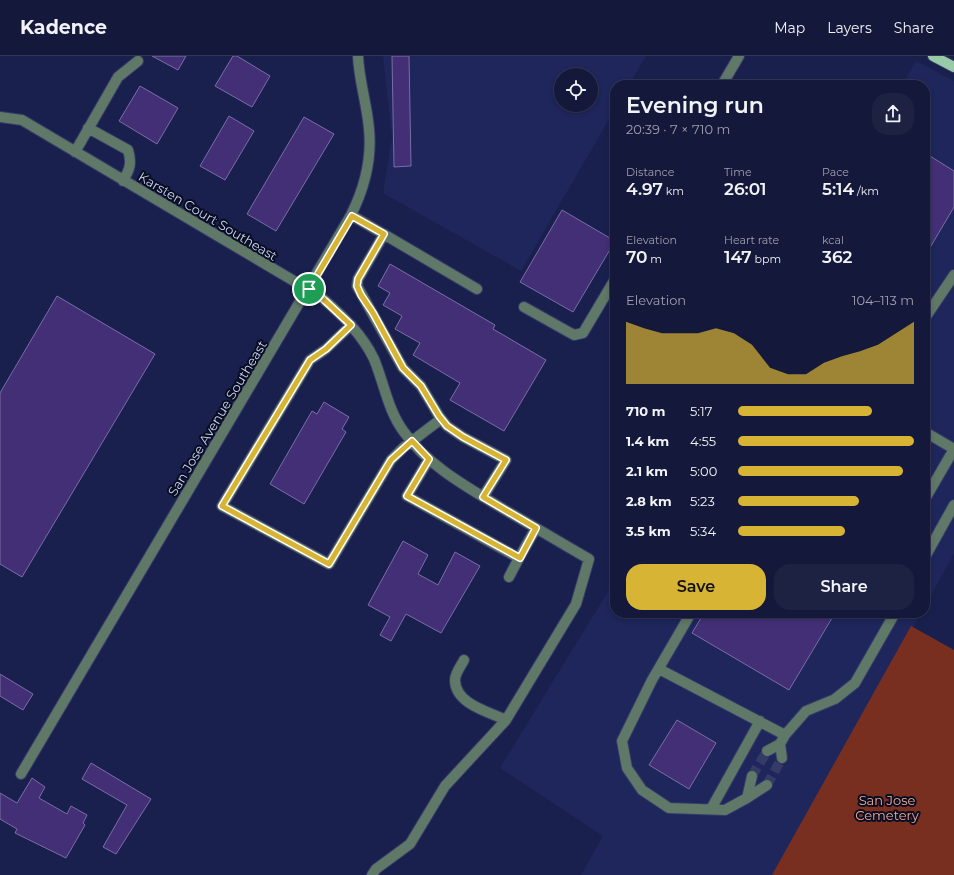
<!DOCTYPE html>
<html lang="en">
<head>
<meta charset="utf-8">
<style>
  body { margin:0; font-family:Montserrat,sans-serif; background:#1d2142; color:#f1f3f6; height:100vh; display:flex; flex-direction:column; font-size:15px; white-space:nowrap }
  * { box-sizing:border-box; margin:0 }
  p { font-size:13px; color:#9da0af }
  .icon { flex:none; width:22px; height:22px; fill:none; stroke:currentColor; stroke-width:2; stroke-linecap:round; stroke-linejoin:round }
  .map { position:relative; flex:1; overflow:hidden }
  .panel { position:absolute; left:610px; top:24px; width:320px; height:538px; display:flex; flex-direction:column; background:#14183a; border-radius:16px; box-shadow:0 2px 6px #0003,0 0 0 1px #333754 }
  .panel>* { flex:none }
  .controls { position:absolute; left:554px; top:12px; display:grid; gap:8px }
  .controls a { display:grid; place-items:center; width:44px; height:44px; border-radius:50%; background:#14183a; box-shadow:0 2px 6px #0003,0 0 0 1px #333754; font-size:20px }
  .pin { position:absolute; display:grid; place-items:center; width:34px; height:34px; color:#fff; margin:-17px; border:2px solid #fff; border-radius:50%; box-shadow:0 1px 4px #0007 }
  .round { display:grid; place-items:center; flex:none; width:42px; height:42px; border-radius:16px; background:#1d2142 }
  .overview { display:flex; align-items:center; justify-content:space-between; height:68px; padding:0 16px }
  h1 { font-size:22px; font-weight:600; line-height:30px }
  .stats { display:grid; grid-template-columns:repeat(3,1fr); gap:6px; height:68px; padding:4px 16px }
  .stats div { display:grid; align-content:center }
  .stats b { font-size:17px; font-weight:600 }
  .stats small { font-size:11px; font-weight:400 }
  .stats p { font-size:11px }
  .chart { height:112px; padding:8px 16px }
  .chart p { display:flex; justify-content:space-between }
  .chart svg { width:100%; height:72px; margin-top:4px; fill:#d7b434; opacity:.7 }
  .button { display:flex; gap:8px; margin-top:auto; padding:8px 16px }
  .button a { flex:1; height:46px; border-radius:16px; background:#d7b434; color:#111; font-size:16px; font-weight:600; line-height:46px; text-align:center }
  .button a+a { background:#1d2142; color:#f1f3f6 }
  ul { padding:0 16px; list-style:none; font-size:13px }
  li { display:grid; grid-template-columns:64px 48px 1fr; align-items:center; height:30px }
  li i { height:10px; border-radius:5px; background:#d7b434 }
  header { display:flex; align-items:center; gap:24px; box-sizing:border-box; height:56px; padding:0 20px; background:#14183a; border-bottom:1px solid #333754 }
  header strong { font-size:19px }
  nav { display:flex; gap:22px; margin-inline-start:auto; font-size:14px }
  .map>svg:first-child { display:block }
  .built { fill:#1e265b; fill-rule:evenodd }
  .green { fill:#792f20 }
  .building { fill:#432f76; stroke:#796ea5 }
  .lines { fill:none; stroke-linecap:round; stroke-linejoin:round }
  .minor-tunnel { stroke:#343b66; stroke-width:10; stroke-dasharray:10 5; stroke-linecap:butt }
  .minor-casing { stroke:#363c68; stroke-width:12 }
  .major-casing { stroke:#363c68; stroke-width:12 }
  .minor { stroke:#607867; stroke-width:10 }
  .major { stroke:#99caa7; stroke-width:10 }
  .route-casing { stroke:#fff; stroke-width:8 }
  .route { stroke:#d7b434; stroke-width:5 }
  .labels { text-anchor:middle; stroke-width:4; stroke-linejoin:round; paint-order:stroke }
  .street-label { font-size:13px; fill:#c9d2f0; stroke:#090d21 }
  .park-label { font-size:13px; fill:#f1a999; stroke:#090d21 }
</style>
</head>
<body>
<header>
<strong>Kadence</strong>
<nav><a>Map</a><a>Layers</a><a>Share</a></nav>
</header>
<div class="map">
<svg width="954" height="819" viewBox="0 0 954 819">
  <rect width="100%" height="100%" fill="#1a204e"/>
  <!-- built -->
  <path class="built" d="M383 0H646L629 29H615V53L521 215 383 137 392 82ZM561 19H591V49H561Z
    M916 5 954 25V498L925 550V29H902Z
    M615 524V557H921L775 819H581L603 780 500 712Z"/>
  <!-- green -->
  <path class="green" d="M911 570 954 594V819H772Z"/>
  <!-- building -->
  <path class="building" d="M152 0H186L178 14Z
    M233 0H237L270 20 252 51 215 30Z
    M392 0H409L411 110 394 111Z
    M140 30 178 52 157 88 119 65Z
    M229 60 254 75 225 124 200 110Z
    M304 61 334 78 276 175 247 158Z
    M930 100 954 115V151L925 200V108Z
    M562 154 615 185 573 256 520 226Z
    M390 208 495 269 493 273 546 304 504 375 450 344 460 327 413 299 420 287 395 273 402 260 383 249 390 237 378 230Z
    M57 240 155 298 22 521 0 508V337Z
    M324 346 349 361 342 373 346 376 304 448 270 428 312 355 317 358Z
    M403 485 428 499 418 518 438 529 455 496 480 510 441 577 406 558 391 585 380 579 390 561 368 549Z
    M704 557H835L789 634 692 577Z
    M0 618 33 638 23 654 0 640Z
    M677 664 716 687 689 733 649 709Z
    M91 707 151 743 116 798 103 791 127 749 82 723Z
    M32 722 45 731 39 742 67 758 71 750 87 759 83 767 85 769 66 802 15 777 17 773 0 763V737L17 747Z"/>
  <g class="lines">
    <!-- minor-tunnel -->
    <path class="minor-tunnel" d="M752 720 767 695
      M767 729 782 702"/>
    <defs>
      <path id="minor" d="M722 29 739 0
        M0 61 22 64 321 241C342 259 362 278 374 303 384 327 388 355 404 376 429 411 469 432 505 454 533 470 561 487 589 503L576 548 506 664 445 730 410 788 376 813 372 819
        M88 72 128 94C132 107 130 113 123 125
        M75 96 118 21 138 5
        M351 159 477 233
        M384 178 358 223 357 230 403 312 421 330 439 360 447 370 463 381 506 404 483 441
        M524 251 574 279 583 277 615 223
        M925 262 954 219
        M351 269 326 293 310 304 222 450 329 508 391 404 403 392 441 363
        M925 376 954 393 925 443
        M429 403 407 440 519 502 536 472
        M925 501 954 449
        M509 521 519 502
        M691 557 652 624 622 685 627 712 642 734 669 752 725 754 747 742 752 720
        M464 604C461 610 455 617 455 624 455 648 489 656 506 664
        M659 613 785 679
        M767 695 780 688
        M782 702 780 688 785 679 806 655 835 643 855 627 895 557
        M21 718 351 159C364 133 372 103 369 73 367 48 359 25 358 0
        M747 742 767 729
        M711 753 760 665"/>
      <path id="major" d="M933 0 954 11"/>
    </defs>
    <!-- minor casing -->
    <use href="#minor" class="minor-casing"/>
    <!-- major casing -->
    <use href="#major" class="major-casing"/>
    <!-- minor -->
    <use href="#minor" class="minor"/>
    <!-- major -->
    <use href="#major" class="major"/>
  </g>
  <g class="lines">
    <defs>
      <path id="route" d="M352 160 384 178 358 223 357 230 361 239 373 257 403 312 421 330 439 360 447 370 463 381 506 404 483 441 536 472 520 502 407 440 429 403 412 385 391 404 329 508 222 450 310 304 326 293 351 269 321 241 309 233Z"/>
    </defs>
    <!-- route casing -->
    <use href="#route" class="route-casing"/>
    <!-- route -->
    <use href="#route" class="route"/>
  </g>
  <g class="labels">
    <!-- street labels -->
    <g class="street-label">
      <text transform="translate(208 160) rotate(31)" y="5">Karsten Court Southeast</text>
      <text transform="translate(217 362) rotate(-59)" y="5">San Jose Avenue Southeast</text>
    </g>
    <!-- park labels -->
    <g class="park-label">
      <text x="887" y="749">San Jose<tspan x="887" dy="15">Cemetery</tspan></text>
    </g>
  </g>
</svg>
<div class="controls">
<a><svg class="icon" aria-label="locate" viewBox="0 0 24 24"><circle cx="12" cy="12" r="6"/><path d="M12 2v4M12 18v4M2 12h4M18 12h4"/></svg></a>
</div>
<div class="pin" style="left:309px;top:233px;background:#1e9e55"><svg class="icon" aria-label="arrive" viewBox="0 0 24 24"><path d="M6 21V4h12l-3 4 3 4H6"/></svg></div>
<section class="panel">
<div class="overview"><div><h1>Evening run</h1><p>20:39 · 7 × 710 m</p></div><a class="round"><svg class="icon" aria-label="share" viewBox="0 0 24 24"><path d="M12 15V3M7 8l5-5 5 5M5 13v7h14v-7"/></svg></a></div>
<div class="stats">
<div><p>Distance</p><b>4.97<small> km</small></b></div>
<div><p>Time</p><b>26:01</b></div>
<div><p>Pace</p><b>5:14<small> /km</small></b></div>
</div>
<div class="stats">
<div><p>Elevation</p><b>70<small> m</small></b></div>
<div><p>Heart rate</p><b>147<small> bpm</small></b></div>
<div><p>kcal</p><b>362</b></div>
</div>
<div class="chart"><p><span>Elevation</span>104–113 m</p>
<svg viewBox="0 0 160 44" preserveAspectRatio="none"><path d="M0 44V6L10 10L20 13L30 13L40 13L50 10L60 13L70 20L80 34L90 38L100 38L110 31L120 27L130 24L140 20L150 13L160 6V44z"/></svg>
</div>
<ul>
<li><b>710 m</b>5:17<i style="width:76%"></i></li>
<li><b>1.4 km</b>4:55<i style="width:100%"></i></li>
<li><b>2.1 km</b>5:00<i style="width:94%"></i></li>
<li><b>2.8 km</b>5:23<i style="width:69%"></i></li>
<li><b>3.5 km</b>5:34<i style="width:61%"></i></li>
</ul>
<div class="button"><a>Save</a><a>Share</a></div>
</section>
</div>
</body>
</html>
